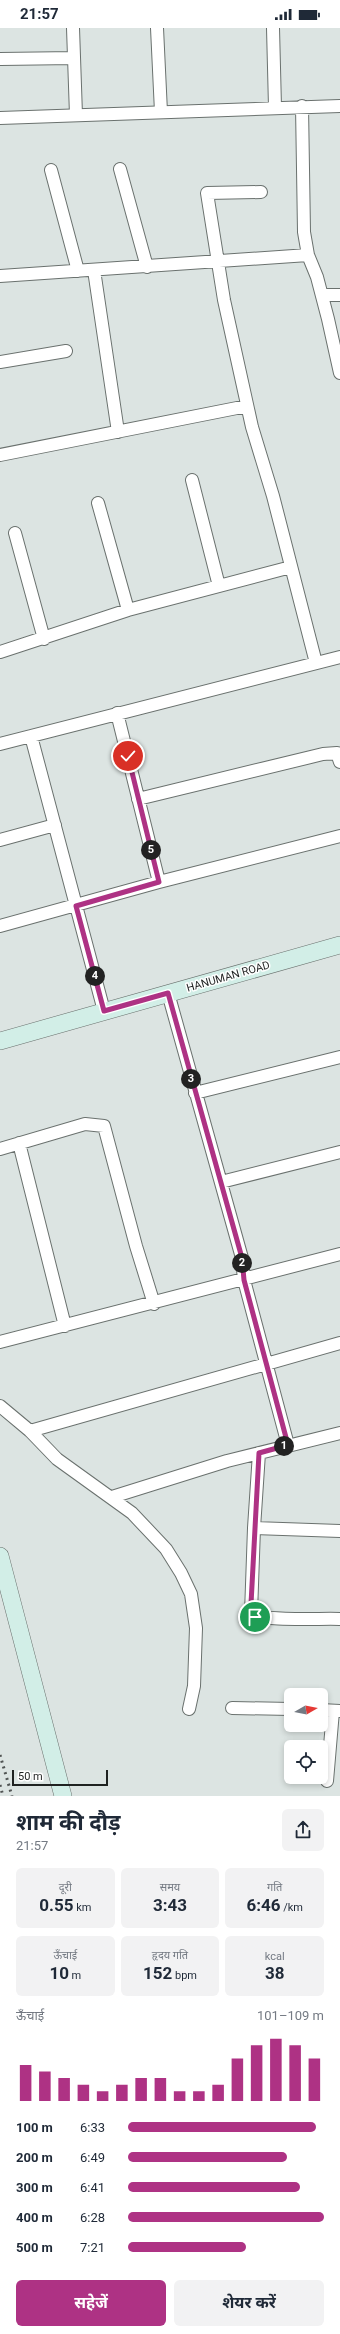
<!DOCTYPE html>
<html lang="hi">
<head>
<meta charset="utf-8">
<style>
  body { margin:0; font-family:Roboto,"Noto Sans Devanagari",sans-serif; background:#f2f2f3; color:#1f2937; height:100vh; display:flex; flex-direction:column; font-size:15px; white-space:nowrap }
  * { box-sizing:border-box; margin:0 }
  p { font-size:13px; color:#747a83 }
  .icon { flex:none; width:22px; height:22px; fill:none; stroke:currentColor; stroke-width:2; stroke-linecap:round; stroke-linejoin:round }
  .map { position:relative; height:1768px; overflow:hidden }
  .side { display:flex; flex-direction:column; background:#fff; flex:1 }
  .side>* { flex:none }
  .needle { width:26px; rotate:81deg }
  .fabs { position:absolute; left:284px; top:1660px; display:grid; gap:8px }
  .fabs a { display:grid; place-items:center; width:44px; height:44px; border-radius:6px; background:#fff; box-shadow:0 2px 6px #0003; font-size:20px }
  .scale { position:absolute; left:12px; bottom:10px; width:96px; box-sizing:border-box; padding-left:4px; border:2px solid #1f2221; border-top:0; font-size:11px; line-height:14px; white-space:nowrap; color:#1f2221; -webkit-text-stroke:3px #fff; paint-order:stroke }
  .pin { position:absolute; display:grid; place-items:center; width:34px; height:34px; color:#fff; margin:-17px; border:2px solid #fff; border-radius:50%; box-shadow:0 1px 4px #0007 }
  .km { position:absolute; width:20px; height:20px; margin:-10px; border-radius:50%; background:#222; color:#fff; font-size:11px; line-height:20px; text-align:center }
  .round { display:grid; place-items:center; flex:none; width:42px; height:42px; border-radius:6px; background:#f2f2f3 }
  .headline { display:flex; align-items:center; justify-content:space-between; height:68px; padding:0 16px }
  h1 { font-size:22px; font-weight:700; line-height:30px }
  .stats { display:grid; grid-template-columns:repeat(3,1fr); gap:6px; height:68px; padding:4px 16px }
  .stats div { display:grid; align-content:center; border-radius:6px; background:#f2f2f3; text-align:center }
  .stats b { font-size:17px; font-weight:700 }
  .stats small { font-size:11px; font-weight:400 }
  .stats p { font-size:11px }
  .chart { height:112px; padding:8px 16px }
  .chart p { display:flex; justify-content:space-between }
  .chart svg { width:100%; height:72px; margin-top:4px; stroke:#ae3284; stroke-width:6 }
  .cta { display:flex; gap:8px; margin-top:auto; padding:8px 16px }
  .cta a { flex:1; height:46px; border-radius:6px; background:#ae3284; color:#fff; font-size:16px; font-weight:700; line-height:46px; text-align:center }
  .cta a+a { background:#f2f2f3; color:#1f2937 }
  ul { padding:0 16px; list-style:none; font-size:13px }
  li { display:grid; grid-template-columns:64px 48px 1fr; align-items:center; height:30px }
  li i { height:10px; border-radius:5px; background:#ae3284 }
  .status { display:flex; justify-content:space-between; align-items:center; height:28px; padding:0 20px; background:#fff; direction:ltr }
  .status svg { height:11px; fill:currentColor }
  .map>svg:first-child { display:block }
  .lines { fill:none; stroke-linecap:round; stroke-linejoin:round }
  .street-casing { stroke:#6a716e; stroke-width:14 }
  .secondary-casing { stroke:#6a716e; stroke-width:18 }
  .street { stroke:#fff; stroke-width:12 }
  .secondary { stroke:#d2eee7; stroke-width:17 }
  .rail { stroke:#505453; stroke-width:3; stroke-dasharray:2 4; stroke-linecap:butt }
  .route-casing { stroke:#fff; stroke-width:8 }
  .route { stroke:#ae3284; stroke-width:5 }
  .labels { text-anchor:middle; stroke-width:3; stroke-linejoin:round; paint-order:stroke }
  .street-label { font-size:11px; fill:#1f2221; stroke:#fff }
</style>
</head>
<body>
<div class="status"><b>21:57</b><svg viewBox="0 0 49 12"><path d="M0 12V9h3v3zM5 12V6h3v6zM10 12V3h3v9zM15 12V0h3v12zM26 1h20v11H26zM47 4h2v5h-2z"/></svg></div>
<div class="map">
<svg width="340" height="1768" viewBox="0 0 340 1768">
  <rect width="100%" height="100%" fill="#dce4e2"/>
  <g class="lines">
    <defs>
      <path id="street" d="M73 0 76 87
        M157 0 161 84
        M273 0 275 79
        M0 31 74 30
        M302 78 304 204 308 227 317 249 328 291 340 345
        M0 90 340 78
        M120 141 147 239
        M51 142 78 243
        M261 164 207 165 224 272 252 399 273 468 316 635
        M94 242 118 404
        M0 248 308 227
        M322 267H340
        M0 334 66 323
        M0 427 247 378
        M192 452 219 558
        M98 475 128 582
        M15 505 44 611
        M0 624 128 582 291 539
        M117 685 159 854
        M31 708 104 983
        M0 716 340 629
        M138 771 323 726 337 725 340 734
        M0 812 55 797
        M0 898 159 854 340 808
        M168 965 242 1230 244 1252 288 1417
        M195 1065 340 1029
        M19 1115 65 1298
        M0 1121 85 1096 104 1098 136 1218 154 1276
        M221 1154 340 1124
        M0 1314 340 1226
        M0 1378 30 1403 57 1431 132 1485 166 1521 181 1545 191 1566 196 1600 194 1658 189 1681
        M30 1403 340 1315
        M259 1425 254 1500 251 1585C261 1594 323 1590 340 1591
        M112 1469 227 1433 340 1405
        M254 1500 340 1503
        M232 1680 291 1681
        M321 1682 340 1683
        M327 1753 333 1683"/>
      <path id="secondary" d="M0 1013 340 917
        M0 1528 63 1768"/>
    </defs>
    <!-- street casing -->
    <use href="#street" class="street-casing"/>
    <!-- secondary casing -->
    <use href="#secondary" class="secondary-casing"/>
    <!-- street -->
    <use href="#street" class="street"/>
    <!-- secondary -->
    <use href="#secondary" class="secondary"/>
    <!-- rail -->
    <path class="rail" d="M0 1727 12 1768
      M0 1757 3 1768"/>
  </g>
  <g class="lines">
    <defs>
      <path id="route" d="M128 728 159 854 76 878 104 983 168 965 242 1230 244 1252 288 1417 259 1425 251 1576V1585L255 1589"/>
    </defs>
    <!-- route casing -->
    <use href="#route" class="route-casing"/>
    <!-- route -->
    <use href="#route" class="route"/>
  </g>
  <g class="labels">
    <!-- street labels -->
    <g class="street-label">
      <text transform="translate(228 948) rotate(-16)" y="4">HANUMAN ROAD</text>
    </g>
  </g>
</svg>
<div class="fabs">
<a><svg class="needle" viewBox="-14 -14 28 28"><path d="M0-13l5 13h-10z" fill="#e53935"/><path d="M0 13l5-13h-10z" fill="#747a83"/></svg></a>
<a><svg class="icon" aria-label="locate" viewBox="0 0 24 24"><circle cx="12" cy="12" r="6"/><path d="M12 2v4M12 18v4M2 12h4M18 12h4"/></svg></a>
</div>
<div class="scale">50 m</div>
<div class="pin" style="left:255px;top:1589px;background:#1e9e55"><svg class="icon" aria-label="arrive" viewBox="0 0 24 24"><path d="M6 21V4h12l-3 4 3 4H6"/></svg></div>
<div class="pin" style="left:128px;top:728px;background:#d93025"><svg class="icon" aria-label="check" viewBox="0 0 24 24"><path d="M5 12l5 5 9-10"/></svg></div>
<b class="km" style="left:284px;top:1418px">1</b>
<b class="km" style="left:242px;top:1235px">2</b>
<b class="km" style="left:191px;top:1051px">3</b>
<b class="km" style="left:95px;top:948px">4</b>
<b class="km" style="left:151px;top:822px">5</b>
</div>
<section class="side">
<div class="headline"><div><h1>शाम की दौड़</h1><p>21:57</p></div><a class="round"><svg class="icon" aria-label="share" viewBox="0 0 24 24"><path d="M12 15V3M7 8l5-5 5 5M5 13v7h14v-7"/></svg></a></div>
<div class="stats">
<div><p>दूरी</p><b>0.55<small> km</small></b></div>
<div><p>समय</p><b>3:43</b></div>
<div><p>गति</p><b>6:46<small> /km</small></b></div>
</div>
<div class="stats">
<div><p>ऊँचाई</p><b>10<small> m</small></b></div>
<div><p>हृदय गति</p><b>152<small> bpm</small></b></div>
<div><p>kcal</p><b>38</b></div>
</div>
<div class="chart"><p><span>ऊँचाई</span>101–109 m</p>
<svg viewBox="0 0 160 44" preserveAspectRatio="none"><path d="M5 44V22M15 44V26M25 44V30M35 44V34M45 44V38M55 44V34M65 44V30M75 44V30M85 44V38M95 44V38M105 44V34M115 44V18M125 44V10M135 44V6M145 44V10M155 44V18"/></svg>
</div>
<ul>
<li><b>100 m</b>6:33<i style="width:96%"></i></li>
<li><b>200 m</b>6:49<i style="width:81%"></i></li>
<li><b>300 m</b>6:41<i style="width:88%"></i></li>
<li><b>400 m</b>6:28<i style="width:100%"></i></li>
<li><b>500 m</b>7:21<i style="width:60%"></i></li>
</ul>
<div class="cta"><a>सहेजें</a><a>शेयर करें</a></div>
</section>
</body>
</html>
